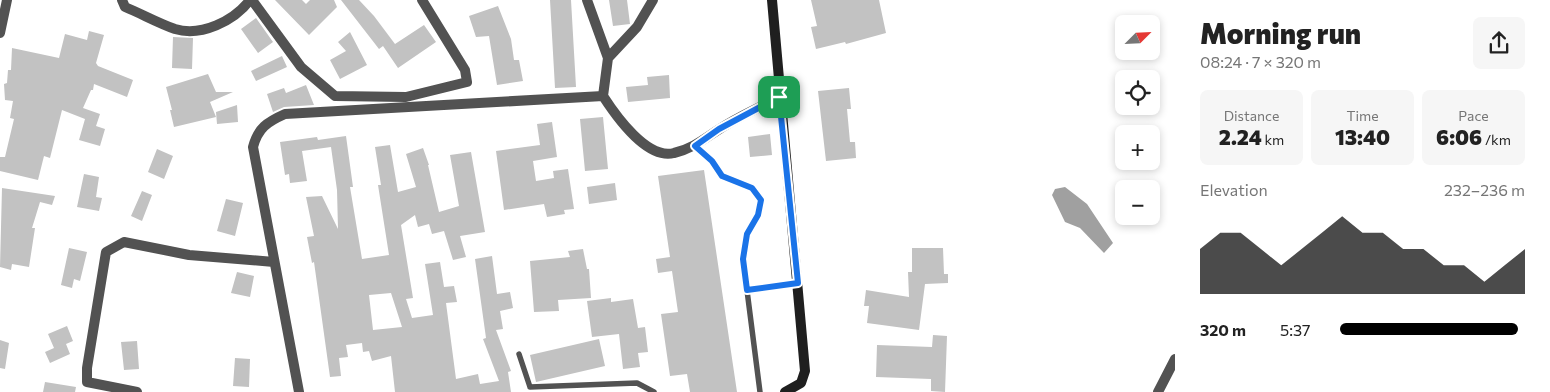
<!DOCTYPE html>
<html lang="en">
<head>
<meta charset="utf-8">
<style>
  body { margin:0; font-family:Commissioner,sans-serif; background:#f6f6f6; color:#222; height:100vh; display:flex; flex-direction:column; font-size:19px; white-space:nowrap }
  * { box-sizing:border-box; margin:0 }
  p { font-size:16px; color:#767676 }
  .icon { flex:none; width:28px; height:28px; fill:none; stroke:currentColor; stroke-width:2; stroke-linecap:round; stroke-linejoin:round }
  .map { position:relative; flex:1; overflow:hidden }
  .side { display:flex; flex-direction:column; background:#fff; width:375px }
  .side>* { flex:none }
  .needle { width:32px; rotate:66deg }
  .controls { position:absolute; left:1115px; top:15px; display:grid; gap:10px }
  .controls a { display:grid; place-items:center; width:45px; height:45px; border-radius:8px; background:#fff; box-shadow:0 2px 8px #0003; font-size:25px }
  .pin { position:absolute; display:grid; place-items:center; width:42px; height:42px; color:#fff; margin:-21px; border-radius:10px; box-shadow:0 2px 8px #0006 }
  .round { display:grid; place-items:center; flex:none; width:52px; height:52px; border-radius:8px; background:#f6f6f6 }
  .head { display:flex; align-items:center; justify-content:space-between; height:85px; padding:0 25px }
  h1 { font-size:28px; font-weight:800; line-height:38px }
  .metrics { display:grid; grid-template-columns:repeat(3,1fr); gap:8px; height:85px; padding:5px 25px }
  .metrics div { display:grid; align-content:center; border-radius:8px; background:#f6f6f6; text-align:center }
  .metrics b { font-size:21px; font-weight:800 }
  .metrics small { font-size:14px; font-weight:400 }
  .metrics p { font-size:14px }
  .chart { height:140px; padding:10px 25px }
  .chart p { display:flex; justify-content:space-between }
  .chart svg { width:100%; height:90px; margin-top:5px; fill:#000; opacity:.7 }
  ul { padding:0 25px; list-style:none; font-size:16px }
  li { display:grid; grid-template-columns:80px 60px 1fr; align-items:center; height:38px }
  li i { height:12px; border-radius:6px; background:#000 }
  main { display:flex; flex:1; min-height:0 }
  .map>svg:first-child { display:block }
  .water { fill:#a0a0a0 }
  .building { fill:#c2c2c2; fill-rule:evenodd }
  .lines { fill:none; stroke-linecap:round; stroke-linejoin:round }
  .lane { stroke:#525252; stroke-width:5.5 }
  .street { stroke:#525252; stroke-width:10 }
  .secondary { stroke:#1f1f1f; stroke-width:10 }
  .route-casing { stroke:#fff; stroke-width:10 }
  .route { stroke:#1a73e8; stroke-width:6 }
</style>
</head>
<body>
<main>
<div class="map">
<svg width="1175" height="392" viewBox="0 0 1175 392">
  <rect width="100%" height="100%" fill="#fff"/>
  <!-- water -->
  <path class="water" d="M1065 187 1087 204 1113 243 1104 253 1080 228 1065 222 1052 195 1055 189Z"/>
  <!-- building -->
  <path class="building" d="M275 0H302L306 4 310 0H334L337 7 309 35Z
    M341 0H359L374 16 395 44 424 25 436 42 398 68 383 46 379 49Z
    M550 0H571L576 87 555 88Z
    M609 0H627L630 24 613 26Z
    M811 0H879L886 33 846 44 845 42 816 49 811 27 817 26Z
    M498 6 511 39 514 60H519L523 81 497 85 489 36 476 37 469 16Z
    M256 18 273 42 258 53 241 29Z
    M89 31 104 35 96 63 98 66 133 80 127 97 94 84 93 90H91L83 108 100 114 96 126 105 129 100 146 79 140 85 119 62 110 50 158 44 156 38 180 0 171V157H5L14 119 10 118 13 101 5 100 4 84 7 83 8 70H11L12 48 59 58 65 34 87 40Z
    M350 32 367 65 340 79 330 60 346 51 338 42Z
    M173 37 193 38 192 69 172 68Z
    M282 56 287 67 256 81 251 71Z
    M208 74 216 92H233L210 102 216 117 174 127 170 110H172L166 87Z
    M669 75 670 98 628 102 626 87 648 85 647 77Z
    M306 85 314 105 284 107 273 112 267 94 284 88 286 93Z
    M849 88 851 109H847L850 142H855L856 158 826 161 818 91Z
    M237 105 238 122 217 124 216 112Z
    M603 117 608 169 585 171 580 119Z
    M552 122 557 157 533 161 536 181 554 178 553 171 568 169 574 209 564 210 565 214 547 217 544 204 504 210 496 151 540 145 537 124Z
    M770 134 772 155 750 157 748 137Z
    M346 136 353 187H350L362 259 389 255 378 185H381L375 147 390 145 398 192 416 187 406 154 423 148 429 165H428L439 212 459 206 450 155 471 152 485 232 460 236 466 257 453 260 444 231 432 234 429 224 418 227 415 215 401 225 413 298 406 299 412 318 433 315 425 264 440 262 444 287 454 286 457 302 446 303 456 379 478 374 480 384 499 381 483 339 486 338 475 259 492 256 497 294 510 292 513 308 500 311 503 329 496 330 511 371 508 372 511 392H395L391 356 372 361 369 351 363 352 362 343 346 345 348 357 339 358 341 376 330 377 314 262 312 263 307 237 314 236 306 197 322 196 338 229 337 190 331 147 302 151 307 181 290 183 289 174 285 175 280 142 317 137 318 140ZM391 293 402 327 373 330 369 295Z
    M157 149 173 156 164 179 148 172Z
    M704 170 737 392H690L687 374 670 376 661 314 678 312 672 271 658 273 656 259 670 257 658 176Z
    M84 174 99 177 96 197 102 198 99 211 77 207Z
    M615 183 617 200 589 204 587 187Z
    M2 188 55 196 52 205 40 202 32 228H35L29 267 12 264 11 270 0 267Z
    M142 191 152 195 142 221 131 216Z
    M226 199 243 203 235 236 217 231Z
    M69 248 87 252 80 281 74 279 72 288 61 285Z
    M912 248H943L944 274H948V283L925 284 919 330 867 323 869 306H864L866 290 909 297 908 272H912Z
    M583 249 587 269H589L591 298 558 300 559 311 534 312 530 261 570 257 568 251Z
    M237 272 254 276 250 297 231 293Z
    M611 298V302L633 299 638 328 645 327 648 352 638 353 640 367 623 369 619 334 592 337 587 301Z
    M67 326 73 341 66 344 70 354 50 363 45 352 54 348 48 334Z
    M933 335 947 336 945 392 931 391V379L876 377 877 345 932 347Z
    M599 339 605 366 536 382 530 355Z
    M0 340 9 343 5 369 0 368Z
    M137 341 139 369 124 370 121 342Z
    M235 358 250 359 249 387 233 386Z
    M45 382 76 387 75 392H43Z"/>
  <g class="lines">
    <!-- lane -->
    <path class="lane" d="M695 146 713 161 722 176 752 188 761 200 758 215 747 234 743 259 760 392
      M747 290 798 283
      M519 354 530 387
      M530 387 637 383 654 392"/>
    <!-- street -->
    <path class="street" d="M122 0 125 7C142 14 158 23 175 29 201 37 234 21 250 0
      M252 0 301 67 335 96 406 97 467 82 465 70 422 0
      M587 0 608 58 603 96C616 116 647 160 674 153 692 149 704 139 718 130 737 117 759 108 779 97
      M0 33 7 0
      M608 58 637 27 653 0
      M137 392 87 382V368L106 252 124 242 189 255 274 262
      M299 392 253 147C258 128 267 122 285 114L603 96
      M1158 392 1175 359"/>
    <!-- secondary -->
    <path class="secondary" d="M772 0 805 371 801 383 785 392"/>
  </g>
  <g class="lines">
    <defs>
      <path id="route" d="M779 97 798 283 747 290 743 259 747 234 758 215 761 200 752 188 722 176 712 161 695 146 719 129Z"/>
    </defs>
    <!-- route casing -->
    <use href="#route" class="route-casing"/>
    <!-- route -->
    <use href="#route" class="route"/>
  </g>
</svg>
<div class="controls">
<a><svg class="needle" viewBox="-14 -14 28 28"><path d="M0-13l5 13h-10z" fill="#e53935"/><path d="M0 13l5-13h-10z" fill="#767676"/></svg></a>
<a><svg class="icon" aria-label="locate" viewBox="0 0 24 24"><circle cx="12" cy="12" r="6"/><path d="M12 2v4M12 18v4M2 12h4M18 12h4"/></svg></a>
<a>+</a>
<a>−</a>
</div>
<div class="pin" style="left:779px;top:97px;background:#1e9e55"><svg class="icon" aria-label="arrive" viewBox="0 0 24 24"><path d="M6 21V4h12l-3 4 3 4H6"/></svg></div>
</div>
<section class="side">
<div class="head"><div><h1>Morning run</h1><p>08:24 · 7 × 320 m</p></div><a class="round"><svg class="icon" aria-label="share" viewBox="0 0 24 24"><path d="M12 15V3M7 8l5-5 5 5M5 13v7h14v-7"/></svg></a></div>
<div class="metrics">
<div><p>Distance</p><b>2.24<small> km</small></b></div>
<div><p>Time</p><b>13:40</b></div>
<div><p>Pace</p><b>6:06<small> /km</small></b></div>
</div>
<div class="chart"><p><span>Elevation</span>232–236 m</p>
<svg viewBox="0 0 160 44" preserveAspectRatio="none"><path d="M0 44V22L10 14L20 14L30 22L40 30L50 22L60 14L70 6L80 14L90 14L100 22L110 22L120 30L130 30L140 38L150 30L160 22V44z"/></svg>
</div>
<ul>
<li><b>320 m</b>5:37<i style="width:96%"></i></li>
</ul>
</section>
</main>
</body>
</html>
